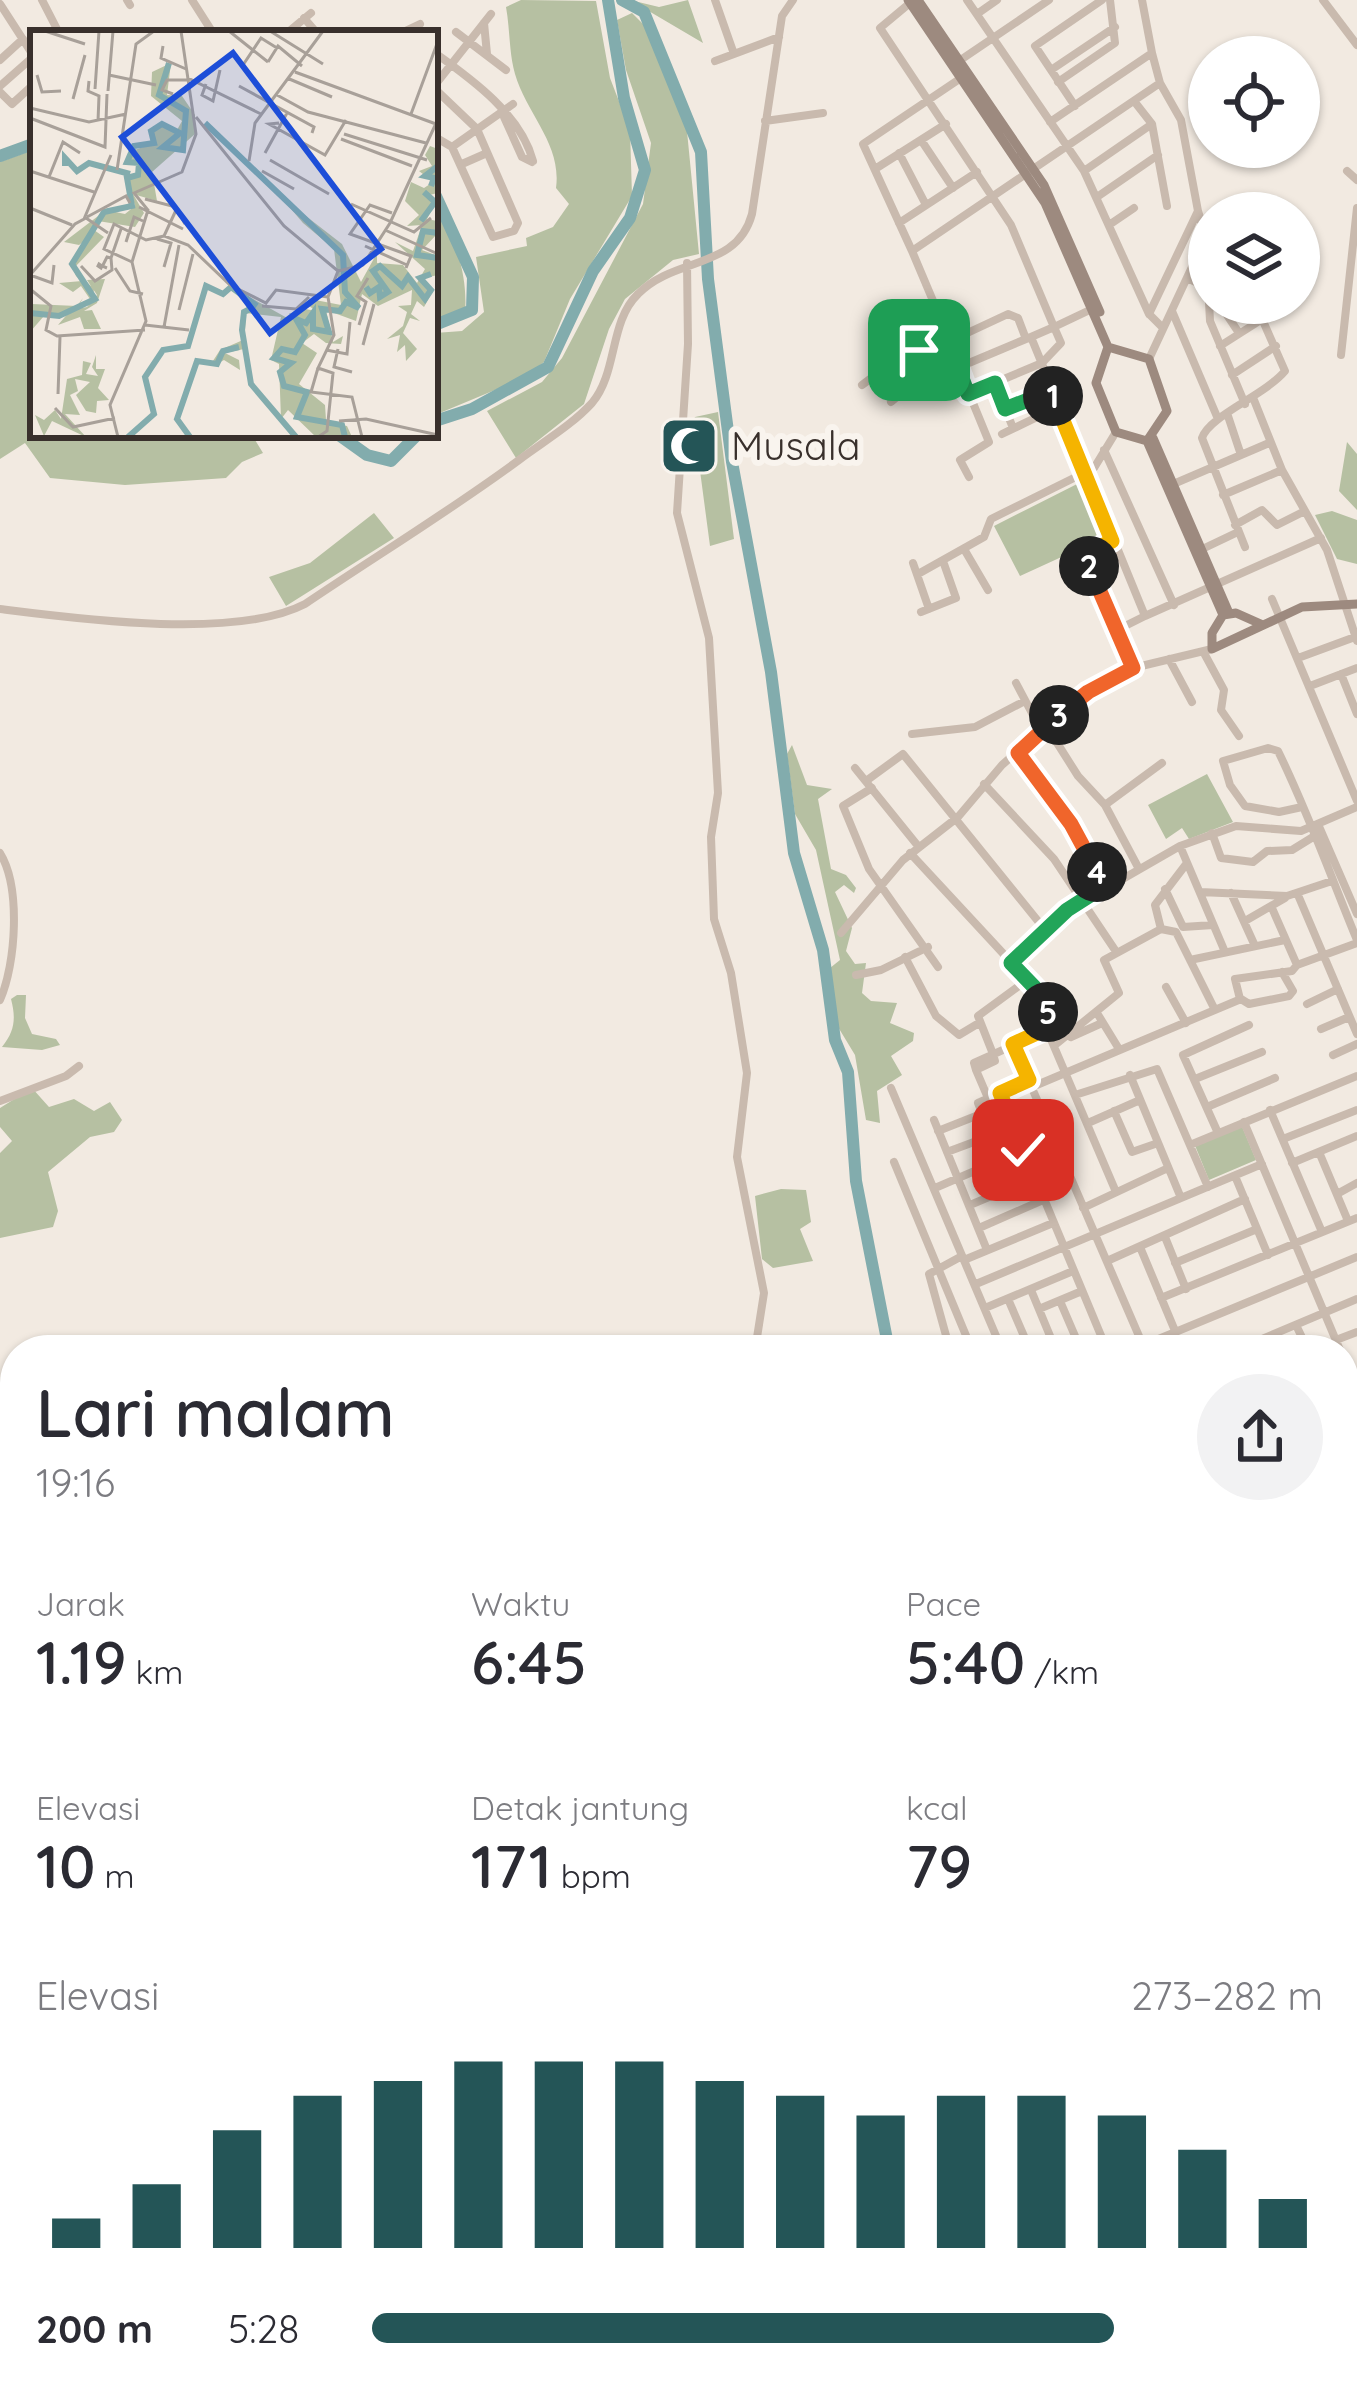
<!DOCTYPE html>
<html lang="id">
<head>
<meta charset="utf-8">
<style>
  body { margin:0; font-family:Quicksand,sans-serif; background:#f2f2f3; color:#2b2b33; height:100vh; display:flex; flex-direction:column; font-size:45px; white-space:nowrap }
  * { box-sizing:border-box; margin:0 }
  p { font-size:39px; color:#7c7c81 }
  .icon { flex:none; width:66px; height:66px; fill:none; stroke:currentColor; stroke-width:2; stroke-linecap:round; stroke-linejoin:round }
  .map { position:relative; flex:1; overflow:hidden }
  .details { position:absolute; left:0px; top:1335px; width:1359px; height:1065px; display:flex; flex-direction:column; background:#fff; border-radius:48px 48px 0 0; box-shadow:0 3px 9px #0004 }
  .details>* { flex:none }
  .tools { position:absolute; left:1188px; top:36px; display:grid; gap:24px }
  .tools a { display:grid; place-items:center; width:132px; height:132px; border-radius:50%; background:#fff; box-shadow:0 3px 9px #0004; font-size:60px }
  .pin { position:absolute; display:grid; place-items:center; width:102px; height:102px; color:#fff; margin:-51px; border-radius:24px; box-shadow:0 6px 18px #0006 }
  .km { position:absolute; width:60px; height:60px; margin:-30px; border-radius:50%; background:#222; color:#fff; font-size:33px; line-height:60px; text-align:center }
  .round { display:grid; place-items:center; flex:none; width:126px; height:126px; border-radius:63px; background:#f2f2f3 }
  .summary { display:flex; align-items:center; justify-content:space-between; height:204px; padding:0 36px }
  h1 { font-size:66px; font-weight:600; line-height:90px }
  .stats { display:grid; grid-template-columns:repeat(3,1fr); gap:18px; height:204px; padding:12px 36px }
  .stats div { display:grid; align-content:center }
  .stats b { font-size:60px; font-weight:600 }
  .stats small { font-size:33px; font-weight:400 }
  .stats p { font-size:33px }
  .chart { height:336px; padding:24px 36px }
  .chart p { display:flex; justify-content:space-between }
  .chart svg { width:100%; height:216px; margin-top:12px; stroke:#245557; stroke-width:6 }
  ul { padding:0 36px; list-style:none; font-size:39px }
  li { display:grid; grid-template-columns:192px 144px 1fr; align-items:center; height:90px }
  li i { height:30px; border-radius:15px; background:#245557 }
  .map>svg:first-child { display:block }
  .green { fill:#b6c0a2 }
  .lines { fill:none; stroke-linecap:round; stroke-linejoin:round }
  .stream { stroke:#82acad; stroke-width:3 }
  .river { stroke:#82acad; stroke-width:12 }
  .street { stroke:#c9baae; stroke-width:8 }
  .secondary { stroke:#9d8a7f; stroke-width:9 }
  .split-1-casing { stroke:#fff; stroke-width:24 }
  .split-2-casing { stroke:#fff; stroke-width:24 }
  .split-3-casing { stroke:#fff; stroke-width:24 }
  .split-4-casing { stroke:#fff; stroke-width:24 }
  .split-5-casing { stroke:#fff; stroke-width:24 }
  .split-6-casing { stroke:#fff; stroke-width:24 }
  .split-1 { stroke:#22a559; stroke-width:15 }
  .split-2 { stroke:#f5b400; stroke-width:15 }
  .split-3 { stroke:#f0652b; stroke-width:15 }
  .split-4 { stroke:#f0652b; stroke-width:15 }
  .split-5 { stroke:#22a559; stroke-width:15 }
  .split-6 { stroke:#f5b400; stroke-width:15 }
  .labels { text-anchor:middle; stroke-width:12; stroke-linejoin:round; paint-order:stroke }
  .poi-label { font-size:39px; fill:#39302c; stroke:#f9f4ee; text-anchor:start }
  .inset-river { fill:none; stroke:#82acad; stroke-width:6 }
  .inset-road { fill:none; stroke:#a8a099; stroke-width:3 }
  .view { fill:#1d4ed8; fill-opacity:0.15; stroke:#1d4ed8; stroke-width:6 }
  .inset-edge { fill:none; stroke:#39302c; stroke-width:6 }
</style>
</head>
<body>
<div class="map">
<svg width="1357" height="2398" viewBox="0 0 1357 2398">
  <rect width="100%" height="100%" fill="#f2eae1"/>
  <!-- green -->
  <path class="green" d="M521 0 596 1 610 78 630 130 632 196 570 299 544 362 524 378 435 415V333L462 331 484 312 476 257 527 246 526 238 553 227 569 204 556 188C562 144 527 115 515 74 509 53 510 29 506 7Z
    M630 0 659 7 688 0 703 43Z
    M632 13 650 31 686 121 699 254 673 260 625 299 609 329 584 404 516 458 487 411 542 382 562 358 643 204 651 143 626 70 617 20Z
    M33 150V435H252L263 453 242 462 226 478 125 485 50 478 25 443 0 459V162Z
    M435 205C455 239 468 273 465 313L435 321Z
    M718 412 734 539 710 546 695 433 690 428 695 417Z
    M1347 442 1357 454V510L1339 491Z
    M1081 482 1103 538 1020 576 994 526Z
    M1332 511 1357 520V564L1337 559 1315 515Z
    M374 513 394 538 286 606 269 577 310 563Z
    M792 745 807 785 832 789 818 799 831 869 846 875 856 888 854 893 844 885 835 892 852 928 846 951 855 964 866 963 862 993 871 1001 897 1003 890 1023 914 1033 913 1041 891 1056 902 1075 877 1091 880 1123 866 1120 855 1055 835 1022 830 968 840 960 816 850 795 814 787 754Z
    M1207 774 1233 822 1189 839 1182 828 1166 839 1148 805Z
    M17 995H26L25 1018 32 1034 56 1039 60 1045 42 1050 2 1047C15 1031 16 1018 11 999Z
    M32 1088 49 1107 74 1099 94 1111 110 1102 122 1120 114 1132 90 1137 48 1172 58 1211 53 1227 0 1238V1153L12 1141 0 1127V1108Z
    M1241 1124 1256 1160 1209 1180 1194 1143Z
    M781 1189 806 1190 811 1222 800 1229 813 1261 773 1268 762 1259 755 1196Z
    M0 1937 15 1954V2109L0 2100Z
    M66 2385H218L232 2398H63Z
    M295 2385H379L382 2398H271Z
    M860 2385H954L1000 2398H842Z"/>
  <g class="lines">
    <!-- stream -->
    <path class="stream" d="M0 1954 15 1972
      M0 2088 15 2094
      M933 2385 951 2398
      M286 2398 293 2385"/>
    <!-- river -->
    <path class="river" d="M622 0 644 12 701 152 708 279 732 462 771 672 794 853 823 950 835 1040 848 1072 856 1181 889 1350
      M0 156 33 144
      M435 194 473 277 472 310 435 325
      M435 421 472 409 548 367 593 271 630 218 645 170 624 98 608 0
      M339 435 367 455 391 461 417 435
      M888 2398 903 2385"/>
    <!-- street -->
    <path class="street" d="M42 0 59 33
      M127 0 130 5
      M192 0 213 33
      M715 0 734 54 779 37
      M967 0 1084 171 1149 314
      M1323 0 1357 45
      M910 3 880 28 1011 225 1054 327 1094 308
      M0 4 33 55
      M977 14 997 0
      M304 18 317 33
      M484 23 487 54
      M456 32 506 70
      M287 33 311 13
      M401 33 420 24
      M435 53C473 80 521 115 533 161
      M0 60 23 39
      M715 61 734 54
      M959 61 1049 0
      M1051 70 1115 27
      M961 78 863 144 912 251 1160 83 1152 53
      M1058 82 1115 43 1110 0
      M1160 83 1181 120 1198 211 1149 314 1163 328
      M435 85 491 14
      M0 86 33 57
      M435 89 477 129 518 223 514 231 493 237 452 147
      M0 92 12 104 33 85
      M1134 101 1152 124 1167 206
      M1075 106 1035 46 1102 0
      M504 117 522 157 532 162
      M765 121 823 113
      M1050 122 1152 53 1142 0
      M435 137 452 147 513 104
      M921 140 953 188
      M899 153 926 205
      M462 164 487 153
      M875 169 946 124
      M1084 171 1152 124
      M1347 171 1357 180
      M1097 197 1158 155
      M899 223 977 172
      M1109 225 1134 208
      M912 251 950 341
      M687 263 688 344 677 513 709 638 718 793 711 837 714 919 731 973 747 1073 737 1157 764 1293 755 1350
      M1187 278 1209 288
      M1209 302 1210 321 1245 404
      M1219 303 1239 333
      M1172 311 1218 419
      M948 342 1008 314 1018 318 1026 339 1031 337 1145 616 1321 538
      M1220 346 1264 318
      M1341 355 1357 208
      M1149 359 1206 237 1198 211
      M957 368 1026 339
      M1232 375 1276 346
      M995 383 1013 428
      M862 385 910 349 923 352
      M968 394 1042 363 1061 343 1054 327 1031 337
      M1254 400 1282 470 1327 550 1357 641
      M891 402 926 373 924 350 948 342 989 442 960 460 969 477
      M1005 409 1051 391
      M1228 416 1241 455
      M1002 434 1058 407
      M1104 450 1174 605
      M1171 485 1269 443
      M1223 495 1282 470
      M1235 525 1262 510 1277 525 1305 511
      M1112 541 1085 557 1133 668
      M1245 547 1202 438C1209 416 1265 395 1285 371L1255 303
      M964 549 988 590
      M1196 552 1238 532
      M913 563 929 609
      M918 574 984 537 991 519 1094 468 1116 432
      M1272 599 1357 801
      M0 609C79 619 236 640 305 604 376 556 450 511 519 460 543 442 572 425 592 403 618 372 609 322 638 294 675 256 737 270 752 214L782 16 793 0
      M921 612 956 598 943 561
      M1117 630 1145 616
      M1204 653 1224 690 1221 710 1239 736
      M1298 658 1355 637
      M1169 659 1192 702
      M1341 674 1357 714
      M1016 683 1042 732
      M1310 686 1357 668
      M1047 727 1078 776 1105 805 1139 869
      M912 734 975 727 1023 702
      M1018 753 1071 824 1103 887
      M855 768 918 846
      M866 781 903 754 1046 931
      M984 784 1054 859 1115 950
      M872 788 843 806 869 869 938 967
      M1105 805 1162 763
      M1302 807 1279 812 1245 806 1230 785 1223 761 1268 748 1278 751C1308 812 1331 877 1357 940
      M1318 824 1357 914
      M1212 833 1221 858 1253 862 1267 851 1292 850 1313 837
      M1180 846 1225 952
      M0 853C21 887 16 964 0 1000
      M910 853 1037 990 1048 1008 1046 1029
      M1165 889 1183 927 1213 925
      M1200 892 1287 896 1332 881
      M1231 893 1255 946
      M1298 895 1357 1034
      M1272 908 1297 965 1357 943
      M1245 921 1285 898
      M1161 929 1155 905 1187 863
      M841 933 903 860 958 817 1002 765 1069 706 1133 668 1212 649
      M905 957 936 1016 959 1035 979 1023
      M1190 960 1285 940
      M1011 963 1067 911 1180 846 1236 826 1301 831 1357 807
      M856 975 881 970 928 947
      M1166 987 1186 1023
      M1240 999 1235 979 1292 971 1297 965
      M1307 1004 1338 989
      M1097 1013 1119 1049
      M1321 1029 1349 1017
      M1071 1037 1102 1023
      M1013 1044 1145 1350
      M1055 1045 1119 993 1104 960 1161 929 1176 932 1215 1010
      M993 1054 978 1016 1027 980
      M1333 1055 1357 1044
      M976 1070 974 1063 1047 1030 1116 1192
      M976 1070 995 1061 993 1054
      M976 1070 988 1098
      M1130 1075 1181 1198
      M1195 1079 1262 1052
      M1032 1087 1241 999 1249 1004 1289 996 1293 991 1282 972
      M891 1088 1002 1350
      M1000 1093 1107 1350
      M1075 1095 1157 1069 1208 1187
      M0 1101 66 1076 79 1066
      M1207 1107 1275 1078
      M1270 1110 1322 1232
      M1114 1111 1132 1152 1158 1143
      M934 1120 987 1250
      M1244 1122 1340 1350
      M1088 1123 1140 1100
      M938 1131 981 1114
      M1218 1133 1183 1055 1249 1025
      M1283 1139 1357 1110
      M1190 1145 1357 1076
      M947 1152 990 1136
      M1319 1152 1348 1221
      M894 1162 972 1350
      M1292 1163 1357 1136
      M1235 1176 1268 1255
      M1012 1187 978 1103 1029 1080
      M935 1188 1054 1137
      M1337 1194 1357 1183
      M970 1205 1034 1178
      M1083 1208 1168 1168
      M979 1228 1043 1200
      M1165 1237 1186 1289
      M1140 1247 1183 1350
      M964 1260 1053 1223
      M1107 1261 1245 1199
      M1175 1263 1257 1229
      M976 1284 1262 1164
      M1031 1290 1055 1348
      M1161 1298 1357 1218
      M1008 1299 1030 1350
      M1060 1301 1081 1350
      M985 1308 1073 1271
      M1039 1309 1082 1291
      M1296 1325 1308 1350
      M1336 1340 1357 1332
      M1144 1345 1357 1257
      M950 1350 929 1274 962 1256
      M1236 1350 1357 1299
      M1344 1360 1357 1390
      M1344 1413 1357 1408
      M1350 1444 1357 1463
      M1344 1446 1357 1441
      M1344 1510 1357 1542
      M1344 1533 1357 1527
      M1344 1573 1357 1568
      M1344 1588 1357 1618
      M1345 1658 1357 1702
      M0 1859 15 1895
      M1344 2043 1357 2038
      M1344 2196 1357 2192
      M1344 2274 1357 2307
      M441 2385 447 2398
      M491 2385 498 2398
      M553 2385 567 2398
      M1308 2385 1314 2398
      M528 2394 540 2385
      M218 2398 228 2385
      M1186 2398 1188 2385"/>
    <!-- secondary -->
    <path class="secondary" d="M908 0 1045 203 1108 347 1096 383 1116 432 1147 441 1167 411 1149 359 1108 347
      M918 0 1044 185 1100 312
      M1153 438 1229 613
      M1147 441 1223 615
      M1263 625 1236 613 1223 615 1212 633V649L1302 607 1357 604
      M1344 2331 1357 2326
      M1090 2385 1103 2398
      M807 2398 813 2385
      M1143 2398 1165 2385"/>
  </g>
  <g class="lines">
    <defs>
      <path id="split-1" d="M919 350 948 342 968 394 995 383 1005 409 1051 391 1053 396"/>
      <path id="split-2" d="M1053 396 1112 541 1086 554 1089 566"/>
      <path id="split-3" d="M1059 715 1088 692 1133 668 1089 566"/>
      <path id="split-4" d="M1059 715 1018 753 1071 824 1097 872"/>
      <path id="split-5" d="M1048 1012 1037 990 1011 963 1067 910 1103 887 1097 872"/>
      <path id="split-6" d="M1023 1150 1000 1093 1029 1080 1013 1044 1046 1029 1048 1012"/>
    </defs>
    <!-- split-1 casing -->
    <use href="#split-1" class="split-1-casing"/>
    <!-- split-2 casing -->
    <use href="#split-2" class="split-2-casing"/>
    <!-- split-3 casing -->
    <use href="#split-3" class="split-3-casing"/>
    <!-- split-4 casing -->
    <use href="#split-4" class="split-4-casing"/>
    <!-- split-5 casing -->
    <use href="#split-5" class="split-5-casing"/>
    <!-- split-6 casing -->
    <use href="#split-6" class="split-6-casing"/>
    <!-- split-1 -->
    <use href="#split-1" class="split-1"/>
    <!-- split-2 -->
    <use href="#split-2" class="split-2"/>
    <!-- split-3 -->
    <use href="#split-3" class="split-3"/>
    <!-- split-4 -->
    <use href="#split-4" class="split-4"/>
    <!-- split-5 -->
    <use href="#split-5" class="split-5"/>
    <!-- split-6 -->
    <use href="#split-6" class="split-6"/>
  </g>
  <!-- icons -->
  <defs>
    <symbol id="mosque-square" viewBox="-11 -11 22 22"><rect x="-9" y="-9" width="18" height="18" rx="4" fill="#245557" stroke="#f9f4ee"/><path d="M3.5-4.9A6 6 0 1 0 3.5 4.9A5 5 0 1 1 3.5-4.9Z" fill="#fff"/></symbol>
  </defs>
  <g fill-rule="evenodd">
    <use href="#mosque-square" x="656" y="413" width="66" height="66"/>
  </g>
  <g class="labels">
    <!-- poi labels -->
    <g class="poi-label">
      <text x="731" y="460">Musala</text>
    </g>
  </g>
  <!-- overview -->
  <g transform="translate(30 30)">
    <rect width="408" height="408" fill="#f2eae1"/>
    <path d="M141 33 137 65 152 66 165 85V104L122 142 127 171 103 164 114 183 105 197 68 191 64 200 74 207 43 239 64 259 62 272 51 256 43 262 29 253 52 251 46 246 42 236 62 205 49 215 34 212 76 180 95 184 105 176 97 148 108 146 110 133 98 134 102 121 124 113 121 103 132 94 147 100 152 91 121 66 122 42ZM400 116 408 119V163L399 165 406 171 397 189 407 191 408 203 392 220 408 226V245L394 248 403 261 394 277 387 271 381 284 390 291 380 288 373 303 387 319 376 331 375 315 367 322 370 305 357 309 373 296 377 282 368 276 381 275 382 260 348 276 332 264 326 291 296 280 303 312 313 306 311 314 296 313 284 304 272 313 287 323 269 354 295 375 296 390 287 391 317 396 322 407H286L258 380 251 389 249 334 241 330 251 287 216 283 214 319 195 323 209 330 210 340 194 330 183 336 169 329 181 334 190 320 213 310 217 272 200 259 195 266 191 264 200 256 259 289 270 278 286 281 275 273 280 269 311 275 304 219 273 193 250 166 312 214 331 252 347 223V233L373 235 387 253 395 239 365 212 383 221 392 195 377 196 389 185 375 171 381 152 394 158 403 152 389 141 402 136 395 125ZM75 249 67 273 54 281 62 280 71 299H54L50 287 28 295 40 281 14 286 0 302 2 274 47 276 53 268 47 279 57 277 67 265 57 250ZM66 325V339H75L68 358 79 370 67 371 66 383 56 381 46 365 60 352 45 349 48 361 40 365 50 385 35 384 56 407 22 391 14 406 5 385 14 390 25 380 31 389 37 349 52 345 53 331 61 333 56 344 68 346 62 337Z" fill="#b6c0a2"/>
    <path class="inset-river" d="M175 93 313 225 315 262 329 278 316 272 310 281 292 279 299 302 283 299V283L276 293 266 289 275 305 265 322 252 319 244 328 261 333 250 342 254 356 277 362 267 387 312 395 315 407M35 136V128L47 141 59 133 100 144M401 156 404 148 395 146 408 136V121M391 191 405 172 394 162M408 203 393 201 387 225 408 228M336 257 340 263 349 257 350 267 358 262 343 241 350 236 372 256 378 247 395 269 401 260 390 248 401 244M224 277 214 282 212 300 221 354 266 407M0 283 29 286 65 269 42 234 74 182 102 176 97 148 108 145 109 133 97 132 104 116 124 113 121 101 132 94 150 103 133 117 153 120 156 81 129 65 139 33M98 407 124 384 115 347 133 320 158 316 176 256 193 264 201 257 227 276M160 407 147 389 167 331 187 334 193 321 209 317"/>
    <path class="inset-road" d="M15 1 55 14M199 1 238 32M240 1 293 34M133 16 131 28 156 39M238 32 248 16 272 36M213 35 231 8 247 18M265 42 406 94M7 45 12 62 31 61M79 45 126 55M158 48 231 84M257 48 302 67M59 51 58 61 69 66 68 91M176 54 172 65 183 71 190 40M209 56 284 97 282 103M65 59 69 1M78 61 83 1M143 64 132 60 137 50H158M247 65 278 82 396 113M43 69 55 25M0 78 59 92 96 84M381 84 408 11M166 87 254 196 308 241M0 88 75 117 77 64M249 93 239 94 295 125 316 90M314 104 397 130M311 109 382 136M235 123 257 83M240 130 299 164M219 131 225 93 293 1M87 140 106 14 124 1M0 141 64 162M232 141 264 159M19 147 33 112 50 123M115 169 146 177 155 194M321 174 384 202 401 188M109 177 153 199M0 178 42 195M147 178 134 206 158 215 200 255 236 273 246 260 298 267M362 183 340 175 320 204 381 226 376 238M57 187 96 166 100 173M54 189 81 125M355 200 408 224M127 209 141 213 134 237M96 212 104 187 113 191M335 216 377 235M102 232 74 219 84 194 116 210 134 206M51 236 65 251 82 240 81 228M77 238 72 236 69 234 68 236 71 238 72 236 73 235 77 227 81 228 91 199M85 238 100 261 113 264M0 245 45 194 56 188 78 203M0 245 22 253 24 235M0 259 21 276 16 300 27 306 115 300M232 276 266 279 279 267M149 280 163 224M115 295 159 300M329 295 336 272 327 266 338 248M134 297 149 215M333 315 344 274M308 319 304 337 322 342M296 320 317 324 320 292M288 338 281 362 322 367 332 407M28 364 30 307M25 378 43 397 85 388M309 391 336 389 408 405M88 407 80 375 116 291 102 232 118 180 104 163 152 142 166 104 151 1M288 407 297 401 303 343 288 338 304 305 298 267 308 241 333 235 360 193 408 89"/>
    <path class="view" d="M203 23 351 219 240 303 92 107Z"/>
    <rect width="408" height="408" class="inset-edge"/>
  </g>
</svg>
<div class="tools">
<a><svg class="icon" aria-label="locate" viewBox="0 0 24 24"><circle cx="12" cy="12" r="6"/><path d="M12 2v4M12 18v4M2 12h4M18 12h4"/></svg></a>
<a><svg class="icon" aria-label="layers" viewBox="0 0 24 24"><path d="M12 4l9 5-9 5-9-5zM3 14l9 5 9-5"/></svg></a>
</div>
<div class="pin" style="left:919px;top:350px;background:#1e9e55"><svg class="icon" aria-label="arrive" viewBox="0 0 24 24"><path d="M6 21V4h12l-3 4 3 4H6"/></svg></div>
<div class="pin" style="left:1023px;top:1150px;background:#d93025"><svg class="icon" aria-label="check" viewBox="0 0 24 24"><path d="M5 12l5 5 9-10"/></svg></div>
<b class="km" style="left:1053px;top:396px">1</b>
<b class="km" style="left:1089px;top:566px">2</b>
<b class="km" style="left:1059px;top:715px">3</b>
<b class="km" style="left:1097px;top:872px">4</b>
<b class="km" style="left:1048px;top:1012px">5</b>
<section class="details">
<div class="summary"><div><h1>Lari malam</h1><p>19:16</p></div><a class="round"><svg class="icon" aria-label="share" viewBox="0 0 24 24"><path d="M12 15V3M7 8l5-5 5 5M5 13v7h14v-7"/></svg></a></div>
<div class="stats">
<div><p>Jarak</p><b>1.19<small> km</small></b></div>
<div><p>Waktu</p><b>6:45</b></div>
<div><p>Pace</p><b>5:40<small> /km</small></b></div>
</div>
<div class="stats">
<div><p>Elevasi</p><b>10<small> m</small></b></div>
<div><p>Detak jantung</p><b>171<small> bpm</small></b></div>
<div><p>kcal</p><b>79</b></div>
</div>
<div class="chart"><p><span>Elevasi</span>273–282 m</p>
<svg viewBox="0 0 160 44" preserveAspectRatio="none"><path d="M5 44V38M15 44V31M25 44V20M35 44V13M45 44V10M55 44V6M65 44V6M75 44V6M85 44V10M95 44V13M105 44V17M115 44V13M125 44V13M135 44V17M145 44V24M155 44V34"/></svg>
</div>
<ul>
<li><b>200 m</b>5:28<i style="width:78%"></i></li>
</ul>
</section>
</div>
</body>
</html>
